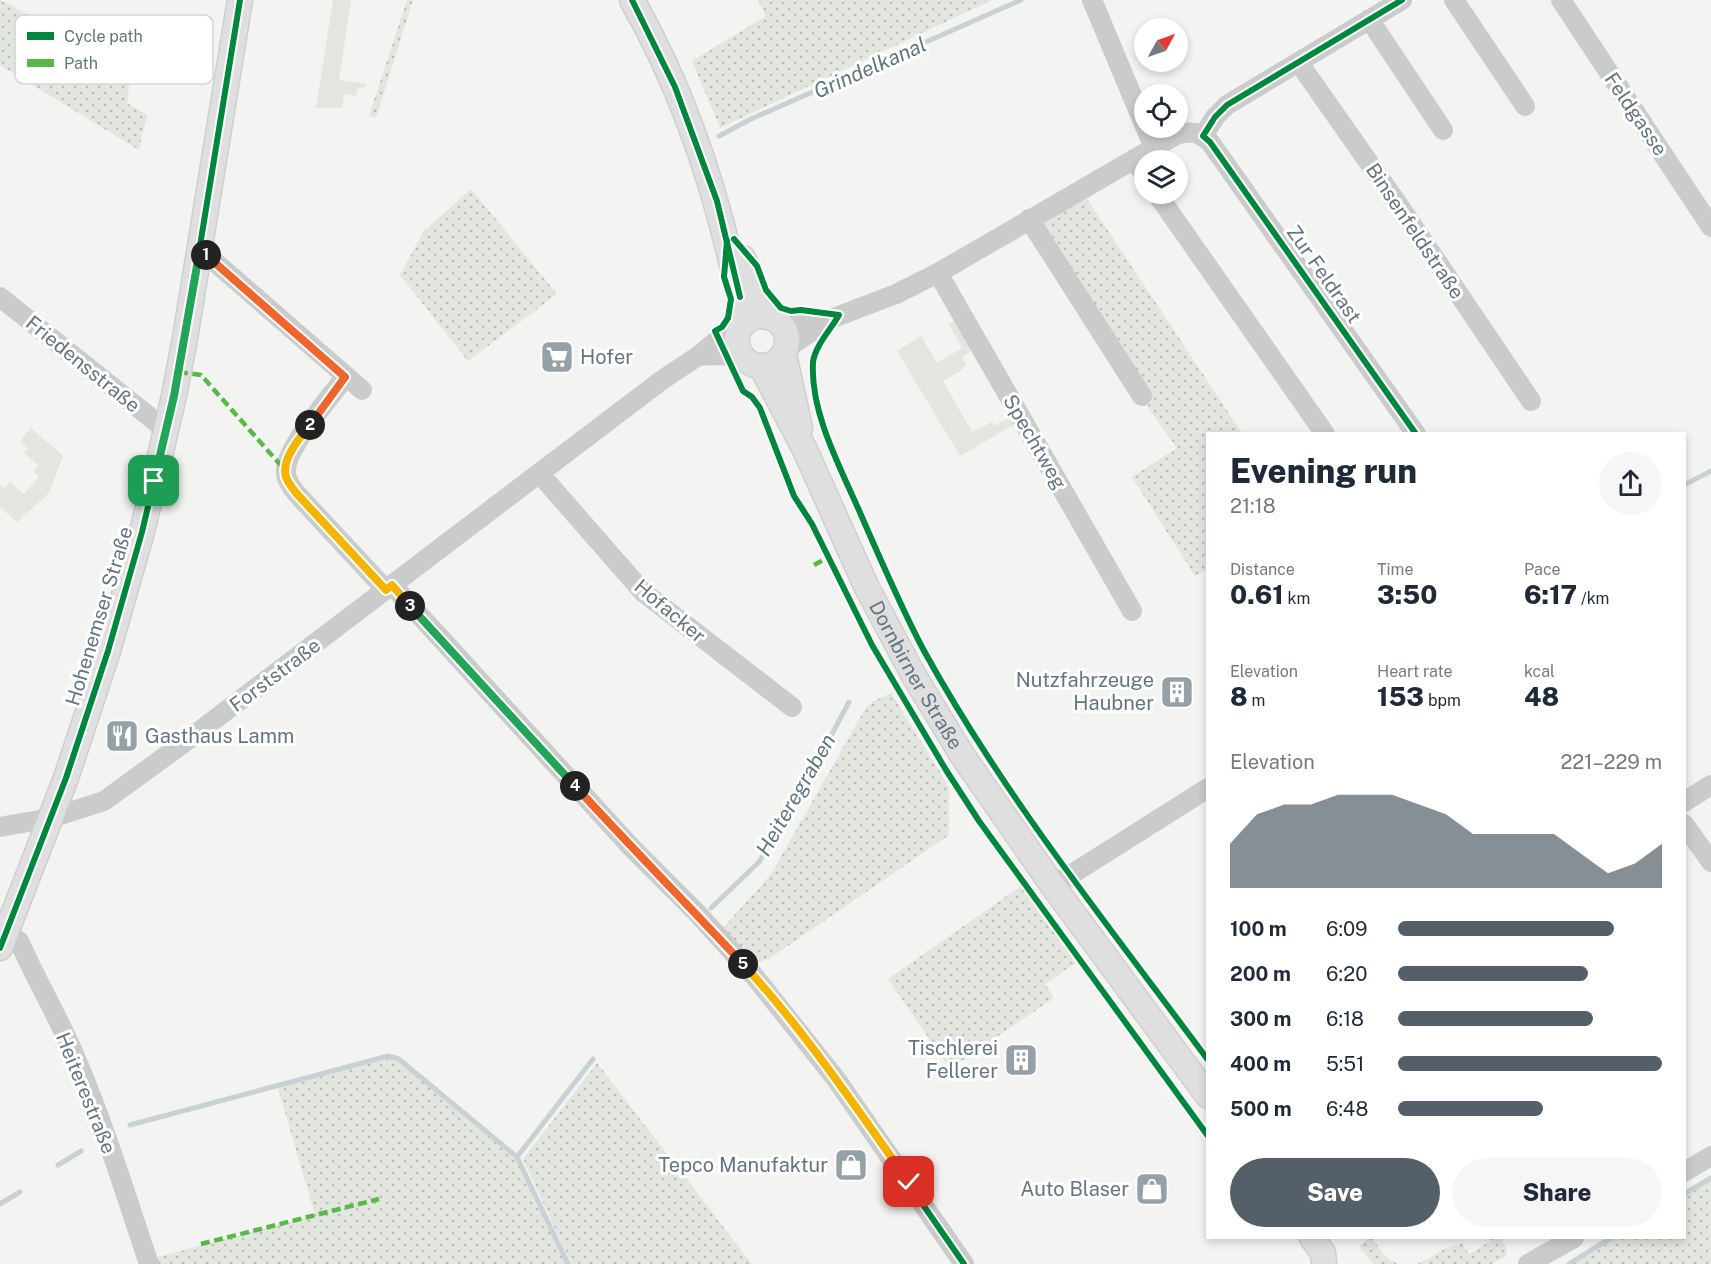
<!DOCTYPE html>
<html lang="en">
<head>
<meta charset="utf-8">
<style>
  body { margin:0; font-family:"Public Sans",sans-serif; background:#f6f6f7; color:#1f2937; height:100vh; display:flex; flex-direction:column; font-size:22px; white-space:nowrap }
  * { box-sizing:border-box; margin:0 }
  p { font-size:20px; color:#747a83 }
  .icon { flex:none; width:33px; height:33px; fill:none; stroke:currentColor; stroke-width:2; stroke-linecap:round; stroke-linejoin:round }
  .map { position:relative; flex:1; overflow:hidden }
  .sheet { position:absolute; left:1206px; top:432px; width:480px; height:807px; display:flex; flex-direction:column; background:#fff; border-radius:0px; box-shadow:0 3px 9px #0003 }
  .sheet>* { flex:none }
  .needle { width:39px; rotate:50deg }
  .tools { position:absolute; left:1134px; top:18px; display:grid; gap:12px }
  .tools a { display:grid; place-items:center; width:54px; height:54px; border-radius:50%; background:#fff; box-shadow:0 3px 9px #0003; font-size:30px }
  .pin { position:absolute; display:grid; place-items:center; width:51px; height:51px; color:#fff; margin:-26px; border-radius:12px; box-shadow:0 3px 9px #0006 }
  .km { position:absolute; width:30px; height:30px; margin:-15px; border-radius:50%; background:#222; color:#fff; font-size:16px; line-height:30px; text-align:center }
  .round { display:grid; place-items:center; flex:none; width:63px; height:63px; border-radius:32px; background:#f6f6f7 }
  .head { display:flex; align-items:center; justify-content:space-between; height:102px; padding:0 24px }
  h1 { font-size:33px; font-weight:800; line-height:45px }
  .stats { display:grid; grid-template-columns:repeat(3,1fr); gap:9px; height:102px; padding:6px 24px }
  .stats div { display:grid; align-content:center }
  .stats b { font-size:26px; font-weight:800 }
  .stats small { font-size:16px; font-weight:400 }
  .stats p { font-size:16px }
  .chart { height:168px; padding:12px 24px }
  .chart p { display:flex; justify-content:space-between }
  .chart svg { width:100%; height:108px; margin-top:6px; fill:#545f6a; opacity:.7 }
  .button { display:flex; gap:12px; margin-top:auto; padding:12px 24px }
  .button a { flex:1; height:69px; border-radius:36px; background:#545f6a; color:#fff; font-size:24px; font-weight:800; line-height:69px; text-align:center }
  .button a+a { background:#f6f6f7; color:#1f2937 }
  ul { padding:0 24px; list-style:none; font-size:20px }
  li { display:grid; grid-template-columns:96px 72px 1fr; align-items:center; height:45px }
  li i { height:15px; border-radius:8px; background:#545f6a }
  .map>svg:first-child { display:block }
  .grass { fill:url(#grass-dots) }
  .green { fill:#e2e6df }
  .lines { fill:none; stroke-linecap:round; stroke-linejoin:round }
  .stream { stroke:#c8d2d4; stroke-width:5 }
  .major-casing { stroke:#cfcfcf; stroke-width:27 }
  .minor { stroke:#cacccc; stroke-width:20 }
  .major { stroke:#dfdfe0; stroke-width:24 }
  .quiet { stroke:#58b947; stroke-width:4.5; stroke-dasharray:9 4.5; stroke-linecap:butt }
  .cycleway-casing { stroke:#fff; stroke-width:10 }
  .cycleway { stroke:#00873e; stroke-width:6 }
  .split-1-casing { stroke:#fff; stroke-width:12 }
  .split-2-casing { stroke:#fff; stroke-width:12 }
  .split-3-casing { stroke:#fff; stroke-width:12 }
  .split-4-casing { stroke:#fff; stroke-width:12 }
  .split-5-casing { stroke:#fff; stroke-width:12 }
  .split-6-casing { stroke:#fff; stroke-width:12 }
  .split-1 { stroke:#22a559; stroke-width:8 }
  .split-2 { stroke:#f0652b; stroke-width:8 }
  .split-3 { stroke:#f5b400; stroke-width:8 }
  .split-4 { stroke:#22a559; stroke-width:8 }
  .split-5 { stroke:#f0652b; stroke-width:8 }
  .split-6 { stroke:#f5b400; stroke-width:8 }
  .labels { text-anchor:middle; stroke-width:6; stroke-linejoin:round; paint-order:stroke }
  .street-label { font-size:20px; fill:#637581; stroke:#fff }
  .poi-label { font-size:20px; fill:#637581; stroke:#fff; text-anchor:end }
  .water-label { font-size:21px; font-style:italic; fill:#5f777f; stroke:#fff }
  .key { fill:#fff; stroke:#d0d6d9; stroke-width:1.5 }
  .key-label { font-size:16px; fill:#637581 }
</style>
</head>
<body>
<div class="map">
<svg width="1711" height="1264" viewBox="0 0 1711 1264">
  <defs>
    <pattern id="grass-dots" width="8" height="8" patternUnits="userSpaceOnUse" patternTransform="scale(1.5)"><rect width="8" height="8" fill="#e2e6df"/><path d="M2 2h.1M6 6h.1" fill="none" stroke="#bbbfba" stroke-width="1.8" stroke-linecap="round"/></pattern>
  </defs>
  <rect width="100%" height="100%" fill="#f3f3f1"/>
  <!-- grass -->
  <path class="grass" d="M0 0 131 68 127 103 147 115 139 150 0 65Z
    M407 0H413L376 118 369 116Z
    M758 0H989L990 1 720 128 692 61 766 16Z
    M471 189 557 294 468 361 400 275 423 232Z
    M1085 196 1242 433 1208 434 1207 569 1195 576 1132 477 1177 448 1147 406 1152 402 1042 230V222Z
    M891 693 949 787V835L769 959 755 963 723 928 771 874 865 709 872 702Z
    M1021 886 1076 963 1045 984 1054 998 950 1069 888 979Z
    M388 1056 399 1059 517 1157 568 1264H149L147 1260 315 1215 277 1085Z
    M597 1063 752 1264H571L523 1159Z
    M1711 1178V1264H1569L1611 1238H1684L1685 1194Z
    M1368 1238H1372C1380 1249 1386 1262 1401 1264H1374L1361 1250 1360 1246Z
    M1489 1238H1501L1507 1250 1506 1256 1492 1264H1416C1428 1261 1436 1252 1447 1248 1453 1246 1456 1247 1462 1243L1469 1254 1491 1241Z"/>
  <!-- green -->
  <path class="green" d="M333 0H351L339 80 367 84 363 89 358 88 356 96 344 94 342 108H316Z
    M958 319 976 348 962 357 966 364 962 370 943 381 972 432 992 422 994 426 1011 416 1017 423 960 456 897 351 921 336 937 363 962 348 949 324Z
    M31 428 63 456 49 493 17 522 0 507V485L4 489 10 482 24 494 39 477 33 471 38 465 24 453 28 449 20 441Z"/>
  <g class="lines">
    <!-- stream -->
    <path class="stream" d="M719 136 751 119 1021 0
      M1684 485 1711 471
      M711 908 759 862 806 783 849 702
      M130 1125 388 1056 399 1059 517 1157
      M58 1165 81 1151
      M1684 1194 1711 1178
      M0 1204 20 1192
      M568 1264 517 1157 593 1059
      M1569 1264 1611 1238"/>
    <defs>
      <g id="major">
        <path d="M632 0C678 81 710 171 731 261 736 282 742 303 744 324"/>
        <path d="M743 258 767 317"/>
        <circle cx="762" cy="341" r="25"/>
        <path d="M784 354 800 428"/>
        <path id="s1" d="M761 366 805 450 867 588 914 676 962 755 1053 886 1208 1096"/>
        <path d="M0 948 66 778 108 651 142 532 174 396 185 338 240 0"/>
        <path d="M1312 1238 1323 1253 1324 1264"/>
      </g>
    </defs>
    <!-- major casing -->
    <use href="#major" class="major-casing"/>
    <!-- minor -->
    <path class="minor" d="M1092 0 1154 148
      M1454 0 1525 106
      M1561 0 1711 227
      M1369 19 1443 130
      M1299 63 1400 207 1531 401
      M1203 136 1215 117 1227 105 1402 0
      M1134 159 1144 175
      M1157 194 1325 434
      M1029 219 1142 396
      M200 249 362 390
      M938 273 1132 611
      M0 297 166 430
      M779 323 804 319 828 320
      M786 349 828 320 896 294 938 273 1176 135C1191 130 1199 132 1210 142L1416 434
      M698 356 714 355 742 356
      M345 377C330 398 288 445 286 469 285 479 291 486 297 494L386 590
      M539 473 643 592 792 707
      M392 585 632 848 697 913 755 977 836 1079 964 1264
      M1684 802 1711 785
      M1684 824 1711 862
      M0 827 51 818 104 801 185 742 662 380 698 356 725 334 740 330
      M1053 886 1208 788
      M3 940 19 941C37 982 60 1020 77 1061 105 1127 126 1196 149 1264
      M1684 1172 1711 1156
      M1528 1264 1574 1238"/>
    <!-- major -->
    <use href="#major" class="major"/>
    <!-- quiet -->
    <path class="quiet" d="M179 372 201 375 285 470
      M814 565 827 558
      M201 1244 379 1199"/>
    <defs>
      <path id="cycleway" d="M632 0 675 87 717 201 740 297
        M1402 0 1227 105 1215 117 1203 136 1210 142 1416 434
        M734 239 757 266 766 290 781 308 791 311 801 310 839 315C831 329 815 346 813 362 810 411 839 465 858 508 879 556 899 603 923 649 1003 795 1109 926 1208 1060
        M727 241 724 277 731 299 728 318 722 327 715 331 743 391 752 397 760 408 794 496 812 524 872 645 946 770 979 821 1208 1136
        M392 585 632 848 697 913 755 977 836 1079 964 1264
        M0 948 66 778 108 651 142 532 174 396 185 338 240 0"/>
    </defs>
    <!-- cycleway casing -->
    <use href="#cycleway" class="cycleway-casing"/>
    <!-- cycleway -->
    <use href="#cycleway" class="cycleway"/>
  </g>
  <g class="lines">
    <defs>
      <path id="split-1" d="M154 481 174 396 200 249 206 255"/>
      <path id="split-2" d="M206 255 345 377 310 425"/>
      <path id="split-3" d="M310 425C299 439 281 459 286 477 288 483 293 489 297 494L386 590 392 585 410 606"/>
      <path id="split-4" d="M410 606 575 786"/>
      <path id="split-5" d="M575 786C630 846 687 904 743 964"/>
      <path id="split-6" d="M743 964C805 1031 856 1108 909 1182"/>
    </defs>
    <!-- split-1 casing -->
    <use href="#split-1" class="split-1-casing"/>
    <!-- split-2 casing -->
    <use href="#split-2" class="split-2-casing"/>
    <!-- split-3 casing -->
    <use href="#split-3" class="split-3-casing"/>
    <!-- split-4 casing -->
    <use href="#split-4" class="split-4-casing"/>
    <!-- split-5 casing -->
    <use href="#split-5" class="split-5-casing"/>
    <!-- split-6 casing -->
    <use href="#split-6" class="split-6-casing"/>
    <!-- split-1 -->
    <use href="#split-1" class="split-1"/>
    <!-- split-2 -->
    <use href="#split-2" class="split-2"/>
    <!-- split-3 -->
    <use href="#split-3" class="split-3"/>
    <!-- split-4 -->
    <use href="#split-4" class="split-4"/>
    <!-- split-5 -->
    <use href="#split-5" class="split-5"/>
    <!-- split-6 -->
    <use href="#split-6" class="split-6"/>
  </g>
  <!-- icons -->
  <defs>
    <symbol id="supermarket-square" viewBox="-11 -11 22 22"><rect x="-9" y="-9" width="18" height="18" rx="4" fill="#95a1a8" stroke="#fff"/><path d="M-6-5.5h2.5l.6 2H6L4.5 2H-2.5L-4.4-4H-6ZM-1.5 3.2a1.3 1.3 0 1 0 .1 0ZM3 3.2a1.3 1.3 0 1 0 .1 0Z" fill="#fff"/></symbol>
    <symbol id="building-square" viewBox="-11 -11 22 22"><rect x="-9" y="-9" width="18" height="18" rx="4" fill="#95a1a8" stroke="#fff"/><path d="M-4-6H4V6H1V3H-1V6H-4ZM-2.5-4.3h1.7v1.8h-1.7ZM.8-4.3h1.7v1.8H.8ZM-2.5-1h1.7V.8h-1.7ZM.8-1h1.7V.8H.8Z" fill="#fff"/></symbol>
    <symbol id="restaurant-square" viewBox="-11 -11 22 22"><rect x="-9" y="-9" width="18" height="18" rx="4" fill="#95a1a8" stroke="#fff"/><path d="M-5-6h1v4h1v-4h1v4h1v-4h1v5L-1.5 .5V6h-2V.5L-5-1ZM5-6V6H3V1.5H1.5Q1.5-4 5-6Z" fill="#fff"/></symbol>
    <symbol id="shop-square" viewBox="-11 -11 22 22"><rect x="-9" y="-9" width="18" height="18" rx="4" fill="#95a1a8" stroke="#fff"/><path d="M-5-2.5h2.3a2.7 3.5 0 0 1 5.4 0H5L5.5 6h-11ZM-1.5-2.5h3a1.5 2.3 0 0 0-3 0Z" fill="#fff"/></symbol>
  </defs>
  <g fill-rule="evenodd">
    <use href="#supermarket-square" x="538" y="338" width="38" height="38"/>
    <use href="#building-square" x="1158" y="673" width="38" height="38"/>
    <use href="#restaurant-square" x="103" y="717" width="38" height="38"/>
    <use href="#building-square" x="1002" y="1041" width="38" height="38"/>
    <use href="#shop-square" x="832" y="1146" width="38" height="38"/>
    <use href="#shop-square" x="1133" y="1170" width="38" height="38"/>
  </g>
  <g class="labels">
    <!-- street labels -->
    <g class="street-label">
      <text transform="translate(1636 114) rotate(56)" y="7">Feldgasse</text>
      <text transform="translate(1415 231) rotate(56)" y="7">Binsenfeldstraße</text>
      <text transform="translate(1324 274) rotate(55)" y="7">Zur Feldrast</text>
      <text transform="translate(83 364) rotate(39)" y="7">Friedensstraße</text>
      <text transform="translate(1035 442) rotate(60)" y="7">Spechtweg</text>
      <text transform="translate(670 611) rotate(40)" y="7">Hofacker</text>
      <text transform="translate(99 616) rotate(-73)" y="7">Hohenemser Straße</text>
      <text transform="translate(275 675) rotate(-37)" y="7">Forststraße</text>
      <text dy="7" stroke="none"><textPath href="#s1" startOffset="346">Dornbirner Straße</textPath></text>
      <text transform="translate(86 1093) rotate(68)" y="7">Heiterestraße</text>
    </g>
    <!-- poi labels -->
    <g class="poi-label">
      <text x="580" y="364" text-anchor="start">Hofer</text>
      <text x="1154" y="687">Nutzfahrzeuge<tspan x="1154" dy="23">Haubner</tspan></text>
      <text x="145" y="743" text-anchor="start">Gasthaus Lamm</text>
      <text x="998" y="1055">Tischlerei<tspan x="998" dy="23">Fellerer</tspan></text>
      <text x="828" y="1172">Tepco Manufaktur</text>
      <text x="1129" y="1196">Auto Blaser</text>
    </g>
    <!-- water labels -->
    <g class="water-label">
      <text transform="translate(870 68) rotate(-24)" y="7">Grindelkanal</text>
      <text transform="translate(796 795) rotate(-60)" y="7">Heiteregraben</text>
    </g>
  </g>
  <!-- legend -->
  <rect x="15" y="15" width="198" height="69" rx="9" class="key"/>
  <rect x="27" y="32" width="27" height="8" fill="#00873e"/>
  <rect x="27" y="59" width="27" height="8" fill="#58b947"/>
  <g class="key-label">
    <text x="64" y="42">Cycle path</text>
    <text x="64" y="69">Path</text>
  </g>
</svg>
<div class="tools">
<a><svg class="needle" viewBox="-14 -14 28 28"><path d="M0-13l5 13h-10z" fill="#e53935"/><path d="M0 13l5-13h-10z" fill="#747a83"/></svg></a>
<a><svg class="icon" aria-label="locate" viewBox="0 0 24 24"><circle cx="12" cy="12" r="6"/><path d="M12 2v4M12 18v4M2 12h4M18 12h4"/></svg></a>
<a><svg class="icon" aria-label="layers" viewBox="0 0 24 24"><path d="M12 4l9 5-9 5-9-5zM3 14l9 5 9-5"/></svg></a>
</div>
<div class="pin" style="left:154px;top:481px;background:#1e9e55"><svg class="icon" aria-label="arrive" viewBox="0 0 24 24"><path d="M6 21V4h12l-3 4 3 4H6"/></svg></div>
<div class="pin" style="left:909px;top:1182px;background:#d93025"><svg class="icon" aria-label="check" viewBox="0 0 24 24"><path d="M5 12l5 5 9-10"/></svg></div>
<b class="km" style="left:206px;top:255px">1</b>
<b class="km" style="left:310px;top:425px">2</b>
<b class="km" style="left:410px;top:606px">3</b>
<b class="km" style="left:575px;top:786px">4</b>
<b class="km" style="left:743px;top:964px">5</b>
<section class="sheet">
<div class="head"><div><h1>Evening run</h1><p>21:18</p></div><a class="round"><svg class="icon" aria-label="share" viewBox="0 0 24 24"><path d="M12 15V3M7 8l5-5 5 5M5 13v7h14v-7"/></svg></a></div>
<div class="stats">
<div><p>Distance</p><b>0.61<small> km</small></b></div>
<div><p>Time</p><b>3:50</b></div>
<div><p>Pace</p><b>6:17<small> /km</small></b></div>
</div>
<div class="stats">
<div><p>Elevation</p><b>8<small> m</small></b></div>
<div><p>Heart rate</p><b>153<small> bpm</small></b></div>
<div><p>kcal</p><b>48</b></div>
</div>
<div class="chart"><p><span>Elevation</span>221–229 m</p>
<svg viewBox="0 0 160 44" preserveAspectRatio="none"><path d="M0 44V26L10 14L20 10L30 10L40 6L50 6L60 6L70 10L80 14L90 22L100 22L110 22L120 22L130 30L140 38L150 34L160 26V44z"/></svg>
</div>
<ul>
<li><b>100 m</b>6:09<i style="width:82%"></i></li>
<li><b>200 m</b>6:20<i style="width:72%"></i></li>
<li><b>300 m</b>6:18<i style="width:74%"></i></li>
<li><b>400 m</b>5:51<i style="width:100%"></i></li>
<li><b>500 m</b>6:48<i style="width:55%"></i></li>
</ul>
<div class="button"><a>Save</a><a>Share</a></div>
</section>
</div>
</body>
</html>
